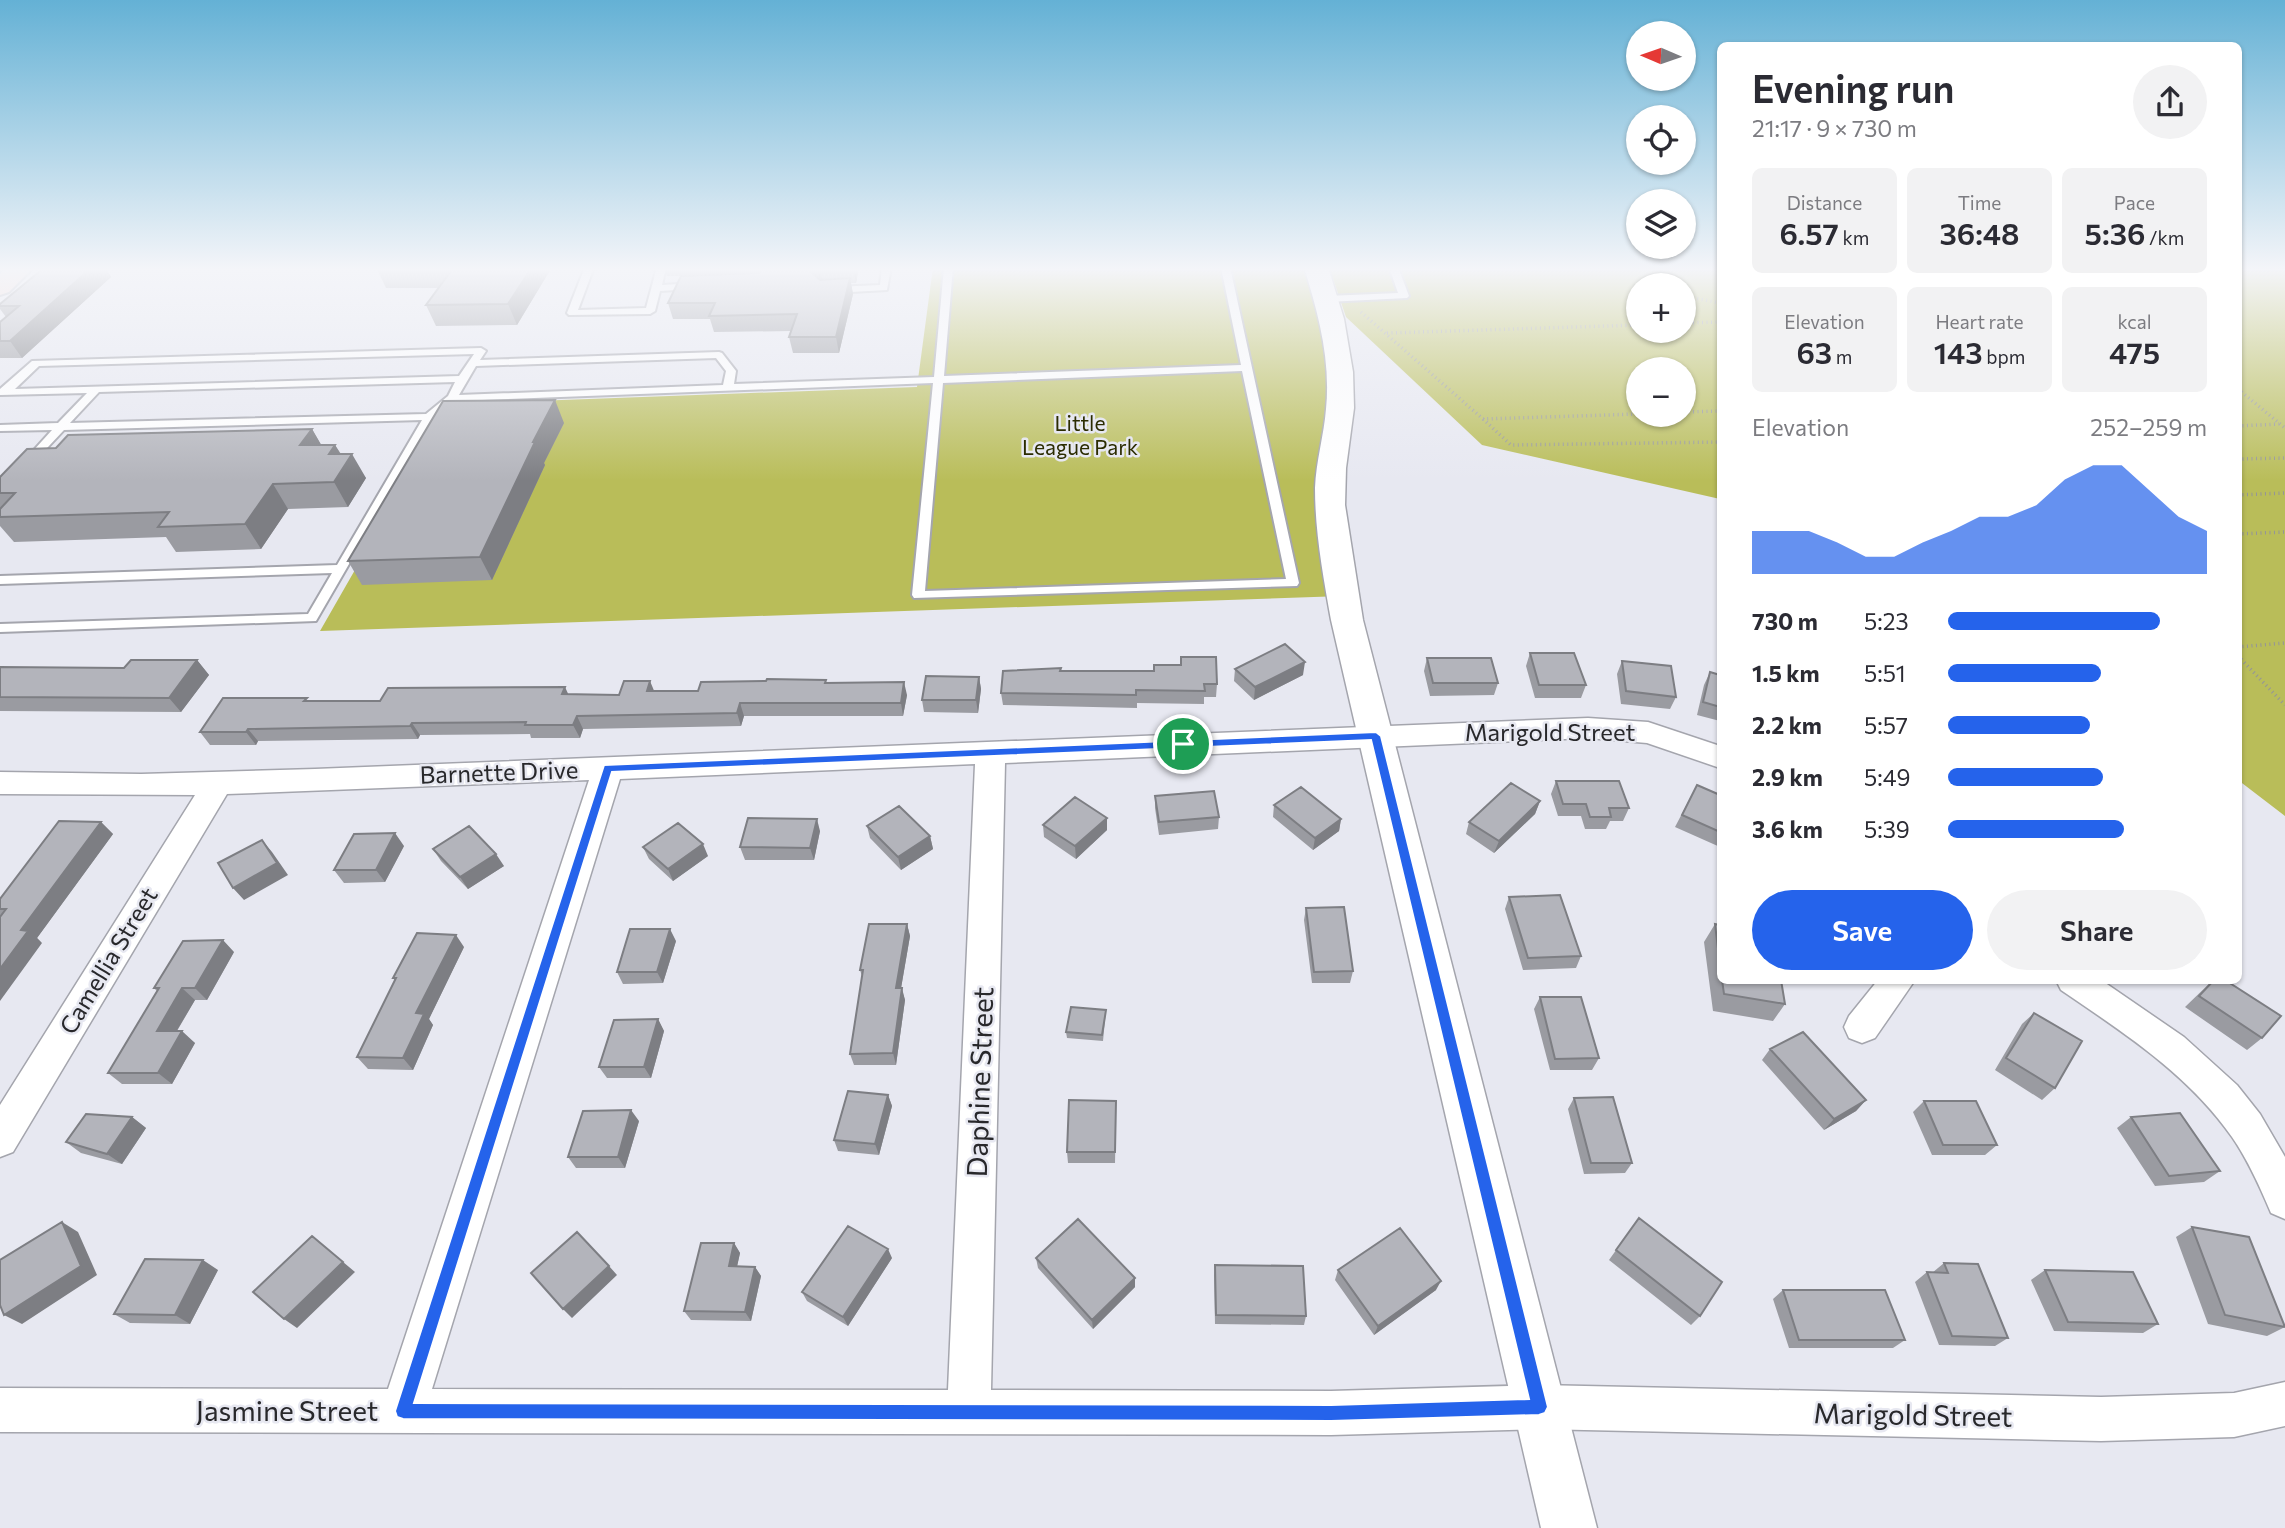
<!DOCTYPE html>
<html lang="en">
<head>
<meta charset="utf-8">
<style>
  body { margin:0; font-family:Commissioner,sans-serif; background:#f2f2f3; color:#2b2b33; height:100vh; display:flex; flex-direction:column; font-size:26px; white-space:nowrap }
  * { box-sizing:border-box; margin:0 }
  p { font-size:23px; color:#7c7c81 }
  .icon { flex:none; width:38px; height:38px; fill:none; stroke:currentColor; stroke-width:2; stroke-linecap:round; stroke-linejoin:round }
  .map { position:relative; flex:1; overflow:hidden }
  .sheet { position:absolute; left:1717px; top:42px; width:525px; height:942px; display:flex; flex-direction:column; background:#fff; border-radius:10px; box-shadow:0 2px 5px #0004 }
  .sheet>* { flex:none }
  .needle { width:46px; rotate:272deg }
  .fabs { position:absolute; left:1626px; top:21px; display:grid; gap:14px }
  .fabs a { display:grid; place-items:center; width:70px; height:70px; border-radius:50%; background:#fff; box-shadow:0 2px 5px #0004; font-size:35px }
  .pin { position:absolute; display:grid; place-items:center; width:60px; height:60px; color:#fff; margin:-30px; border:4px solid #fff; border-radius:50%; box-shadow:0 2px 7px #0007 }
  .round { display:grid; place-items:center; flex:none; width:74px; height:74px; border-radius:37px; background:#f2f2f3 }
  .headline { display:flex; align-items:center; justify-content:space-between; height:119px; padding:0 35px }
  h1 { font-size:38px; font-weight:600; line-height:52px }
  .stats { display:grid; grid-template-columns:repeat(3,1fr); gap:10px; height:119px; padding:7px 35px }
  .stats div { display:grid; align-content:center; border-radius:10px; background:#f2f2f3; text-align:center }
  .stats b { font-size:30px; font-weight:600 }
  .stats small { font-size:19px; font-weight:400 }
  .stats p { font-size:19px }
  .chart { height:196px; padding:14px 35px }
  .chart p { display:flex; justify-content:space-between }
  .chart svg { width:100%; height:126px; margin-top:7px; fill:#2563eb; opacity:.7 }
  .primary-button { display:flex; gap:14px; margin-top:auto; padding:14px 35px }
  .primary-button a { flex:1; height:80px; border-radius:42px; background:#2563eb; color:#fff; font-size:28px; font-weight:600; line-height:80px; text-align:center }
  .primary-button a+a { background:#f2f2f3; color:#2b2b33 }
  ul { padding:0 35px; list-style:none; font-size:23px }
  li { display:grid; grid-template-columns:112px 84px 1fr; align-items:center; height:52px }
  li i { height:18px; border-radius:9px; background:#2563eb }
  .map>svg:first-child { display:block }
  .green { fill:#b9bd59; fill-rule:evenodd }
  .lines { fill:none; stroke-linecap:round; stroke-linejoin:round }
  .service-casing { stroke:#a4a5ad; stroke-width:4 }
  .minor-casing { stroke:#a4a5ad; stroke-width:3 }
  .tertiary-casing { stroke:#a4a5ad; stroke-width:3 }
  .secondary-casing { stroke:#a4a5ad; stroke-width:4 }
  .path { stroke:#94949a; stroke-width:3.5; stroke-dasharray:1 3.5; stroke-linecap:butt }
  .service { fill:#fff; fill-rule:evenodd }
  .minor { fill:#fff; fill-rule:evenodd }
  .tertiary { fill:#fff; fill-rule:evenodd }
  .secondary { fill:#fbd9d0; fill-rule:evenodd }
  .wall { fill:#9a9ba1 }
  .shaded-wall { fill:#7d7e83 }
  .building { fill:#b3b4bb; stroke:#7d7e83; stroke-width:2 }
  .route { fill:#2563eb; stroke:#fff; stroke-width:2; fill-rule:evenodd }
  .labels { text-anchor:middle; stroke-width:5; stroke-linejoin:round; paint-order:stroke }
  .far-park-label { font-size:21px; fill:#2b2c00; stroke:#e7e8f1 }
  .street-label { font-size:24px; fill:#28282b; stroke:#e7e8f1 }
  .near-street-label { font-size:28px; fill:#28282b; stroke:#e7e8f1 }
</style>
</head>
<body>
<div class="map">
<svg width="2285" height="1528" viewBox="0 0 2285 1528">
  <rect width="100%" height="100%" fill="#e7e8f1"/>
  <!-- green -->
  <path class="green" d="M933 267H1316L1330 310 1343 596 320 631 450 404 917 387Z
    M1329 267H1720V499L1482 445 1346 317ZM1638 285H1684V331H1638ZM1638 369H1684V415H1638Z
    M2238 267H2285V816L2238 780Z"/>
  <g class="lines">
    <defs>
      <path id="service" d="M585 267H594L578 310 646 308 657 267H666L662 285 694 283 699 286 694 289 660 291 655 311 650 314 569 315 567 313Z
        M882 267H891L887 290 833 293 828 290 833 287 880 285Z
        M944 267H953L944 376 1241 365 1221 267H1230L1299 583 1297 586 914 598 912 595 933 383 455 401 433 419 316 621 0 632V624L308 614 332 573 0 584V576L337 565 422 420 64 430 32 464 28 465 23 462 52 430 0 431V425L58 423 87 393 0 395V389L32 361 481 348 486 351 480 360 719 352 722 353 736 371 734 384 934 377ZM474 354 459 376 15 389 39 366ZM716 358 726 371 723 385 459 395 476 366ZM1242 371 1286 579 925 591 943 383ZM455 382 448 396 426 414 70 423 99 392Z
        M1389 267H1398L1409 296 1407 298 1327 302 1322 299 1327 296 1398 293Z"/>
      <path id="minor" d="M1588 718 1648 722 1720 746V768L1647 743 1588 738 1005 763 991 1390 1331 1391 1539 1385 2101 1397 2234 1393 2285 1382V1426L2234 1437 2101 1441 1539 1429 1331 1435 0 1432V1388L388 1389 589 780 227 794 13 1152 0 1157V1105L195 795 0 794V772L141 774 315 769ZM975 764 948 1390 432 1389 620 779Z
        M1878 980H1915L1875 1038 1862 1043 1849 1038 1844 1027 1849 1016Z
        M2056 980H2101L2184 1037 2237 1085 2260 1114 2285 1157V1219L2271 1213C2260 1187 2248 1160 2232 1137 2188 1074 2124 1033 2061 990Z"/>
      <path id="tertiary" d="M1304 267H1328L1344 319 1353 372 1354 408 1346 468 1345 505 1363 620 1597 1528H1541L1331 620C1323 576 1315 532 1315 488 1316 461 1324 435 1326 409 1331 360 1318 313 1304 267Z"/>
      <path id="secondary" d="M7 267H34L9 292 0 295V274Z"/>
    </defs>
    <!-- service casing -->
    <use href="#service" class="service-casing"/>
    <!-- minor casing -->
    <use href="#minor" class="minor-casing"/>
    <!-- tertiary casing -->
    <use href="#tertiary" class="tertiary-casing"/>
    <!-- secondary casing -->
    <use href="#secondary" class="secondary-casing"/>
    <!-- path -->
    <path class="path" d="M1659 267 1672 285
      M1684 296 1720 303
      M1361 312 1483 419 1638 414
      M1684 323 1720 322
      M1387 333 1638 325
      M2238 389 2285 428
      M1684 412 1720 411
      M1483 419 1511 445 1720 442
      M2238 426 2279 424
      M2238 459 2285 458
      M2238 495 2285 493
      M2238 534 2285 532
      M2238 647 2285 643
      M2238 656 2285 705"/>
    <!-- service -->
    <use href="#service" class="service"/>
    <!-- minor -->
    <use href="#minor" class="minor"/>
    <!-- tertiary -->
    <use href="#tertiary" class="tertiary"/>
    <!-- secondary -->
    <use href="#secondary" class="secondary"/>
  </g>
  <!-- wall -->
  <path class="wall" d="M45 267H105L111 277 22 358H0V322L6 317 0 309V304Z
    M376 267H552L517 325 436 326 426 305 439 288H386Z
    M664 267H760L758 273 766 267H859L856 283H851L853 294 839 353H793L789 337 791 331 714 332 710 319H673L668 303 690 276H667Z
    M564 423 544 463 545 465 492 580 362 585 348 561Z
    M312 429 321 445H335L341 454 366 478 348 507 288 509 261 549 176 552 166 537 14 542 0 526V477L56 448Z
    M1530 653 1586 685 1581 698H1535L1526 666Z
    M1427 658 1498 683 1494 695 1430 696 1424 671Z
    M197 660 209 675 181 712 0 711V667L124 668Z
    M1622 661 1676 697 1670 709 1621 704 1617 674Z
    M1235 669 1303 675 1254 700 1234 681Z
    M1061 671 1217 684 1216 697H1204V704L1137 703V708L1003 705 1001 693Z
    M1710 672 1720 675V721L1697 715 1704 685Z
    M979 677 981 689 978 713 924 712 922 700Z
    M826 683 907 695 903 716H744L741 726 583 729 580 738H531L530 734 420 735 418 739 258 741 256 745H210L200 732 309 701H380L568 694 619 695 654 691H698Z
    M1556 781 1629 808 1623 821H1610L1606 829H1585L1581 816H1558L1551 794Z
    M1697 785 1720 795V847L1675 827Z
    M1155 796 1219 817 1218 829 1159 835 1155 808Z
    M1540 801 1535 814 1494 853 1466 834 1469 822Z
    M1274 805 1341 819 1339 831 1313 850 1273 817Z
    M1107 818V830L1076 859 1044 837 1043 825Z
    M101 822 113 834 37 938 42 943 0 915V899Z
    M867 826 930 836 933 849 901 870 870 838Z
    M820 831 814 860H745L740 847Z
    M404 846 385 882 344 883 334 870Z
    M643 847 708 856 673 881 649 859Z
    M433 849 504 866 468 889 441 861Z
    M1509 897 1581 956 1576 968 1523 970 1505 909Z
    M1306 908 1353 971 1350 983H1312L1304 920Z
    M907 924 910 936 901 988 905 1000 896 1065H854L850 1054 862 976 860 970Z
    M1715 924 1720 925V980H1781L1785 1004 1773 1021 1713 1011 1704 942Z
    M676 941 663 983 623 984 617 972Z
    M464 947 429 1019 433 1025 413 1070 368 1069 357 1057 395 981 393 978Z
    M234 952 207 1000H195L177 1031 195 1043 172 1084H122L108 1073 157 991 154 988Z
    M2213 980H2225L2262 1038 2247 1050 2185 1007Z
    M1540 997 1599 1058 1592 1070H1550L1534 1009Z
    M1106 1010 1103 1041 1067 1038 1066 1032Z
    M2034 1013 2055 1088 2042 1100 1995 1070 2022 1024Z
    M658 1019 664 1031 651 1078H607L599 1067Z
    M1770 1049 1866 1100 1856 1111 1824 1130 1762 1060Z
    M888 1095 892 1106 879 1155 838 1151 834 1140Z
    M1574 1098 1632 1163 1625 1173 1584 1174 1568 1109Z
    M1924 1101 1997 1145 1985 1155H1932L1913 1112Z
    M1116 1112 1115 1163H1068L1067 1152Z
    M132 1117 146 1128 122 1164 81 1153 66 1142Z
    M2131 1117 2220 1171 2204 1182 2155 1186 2117 1128Z
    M639 1121 625 1168H576L568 1157Z
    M1639 1218 1700 1316 1691 1325 1609 1260Z
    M2192 1227 2285 1327 2267 1336 2208 1324 2176 1237Z
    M734 1243 740 1253 737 1266 755 1267 761 1276 751 1321 691 1320 684 1311Z
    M892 1258 848 1326 807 1301 802 1292Z
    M1036 1258 1135 1278V1287L1093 1329 1038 1268Z
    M1944 1263 2008 1338 1995 1346 1939 1345 1915 1282 1927 1272 1932 1273Z
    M1215 1265 1306 1316 1304 1325 1215 1324 1214 1275Z
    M218 1270 190 1324 130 1323 114 1314Z
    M1338 1270 1436 1290 1374 1335 1335 1280Z
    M2045 1270 2158 1324 2143 1333 2054 1331 2031 1280Z
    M1783 1290 1905 1340 1893 1348H1789L1773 1299Z"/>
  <!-- shaded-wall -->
  <path class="shaded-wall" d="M92 267H105L111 277 22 358 10 341Z
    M532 267H552L517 325 508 304Z
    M754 267H760L756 277Z
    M853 267H859L856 283Z
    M820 268 823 284 812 273Z
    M850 278 853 294 839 353 836 337Z
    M555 400 564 423 544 463 545 465 492 580 480 557 533 442Z
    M312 429 326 453 300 445Z
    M335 445 346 463 352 454 366 478 348 507 334 482 329 454Z
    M273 484 288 509 261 549 245 524Z
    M197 660 209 675 181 712 169 698Z
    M1305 662 1303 675 1254 700 1255 687Z
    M979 677 981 689 978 713 976 700Z
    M650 681 655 693 647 691Z
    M904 682 907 695 903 716 901 703Z
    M565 687 571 700 562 694Z
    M740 703 744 716 741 726 737 713Z
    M577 716 583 729 580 738 573 725Z
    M412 723 420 735 418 739 410 726Z
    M248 729 258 741 256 745 246 732Z
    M1540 801 1535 814 1494 853 1499 841Z
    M1107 818V830L1076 859 1075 846Z
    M817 819 820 831 814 860 810 848Z
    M1341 819 1339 831 1313 850 1315 838Z
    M101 822 113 834 37 938 42 943 0 1001V969L21 930Z
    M395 833 404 846 385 882 376 870Z
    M930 836 933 849 901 870 898 857Z
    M262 840 272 852 288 875 244 900 233 888Z
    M703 844 708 856 673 881 668 869Z
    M496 854 504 866 468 889 460 877Z
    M907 924 910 936 899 1000 896 988Z
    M670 929 676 941 663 983 657 972Z
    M456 935 464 947 429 1019 433 1025 413 1070 403 1058 416 1013Z
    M223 940 234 952 207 1000 195 988Z
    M182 988 195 1000 170 1042 157 1031Z
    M902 988 905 1000 896 1065 893 1053Z
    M658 1019 664 1031 651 1078 644 1067Z
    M182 1031 195 1043 172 1084 158 1073Z
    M888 1095 892 1106 879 1155 875 1144Z
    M1866 1100 1856 1111 1824 1130 1834 1119Z
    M631 1110 639 1121 625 1168 618 1157Z
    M132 1117 146 1128 122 1164 107 1154Z
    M62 1222 78 1232 97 1275 22 1324 4 1315Z
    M312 1236 355 1272 297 1328 284 1319Z
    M734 1243 740 1253 735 1276 729 1266Z
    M888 1249 892 1258 848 1326 843 1317Z
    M203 1260 218 1270 190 1324 175 1315Z
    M609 1266 617 1275 572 1318 563 1309Z
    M755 1267 761 1276 751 1321 745 1312Z
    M1135 1278V1287L1093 1329 1092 1320Z
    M1441 1281 1436 1290 1374 1335 1378 1326Z"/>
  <!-- building -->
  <path class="building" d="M45 267H92L10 341H0V322L19 306H0V304Z
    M454 267H532L508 304 426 305Z
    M766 267H851L820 268 812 273 820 280 850 278 836 337H789L797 314 709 316 715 303H668L681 276 758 273Z
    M555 400 533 442H535L480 557 348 561 443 401Z
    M312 429 300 445H335L329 454H352L334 482 273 484 245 524 158 527 169 512 0 517V509L15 493H0V477L27 449 56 448 68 435Z
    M1285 644 1305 662 1255 687 1235 669Z
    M1530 653H1574L1586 685H1539Z
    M1181 657H1216L1217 684H1204L1205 691 1136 690V695L1001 693 1003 671 1061 668 1060 671H1154V665H1181Z
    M1427 658H1491L1498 683H1433Z
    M131 660H197L169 698 0 697V667L124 668Z
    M1622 661 1671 666 1676 697 1626 691Z
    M1710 672 1720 675V707L1703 702Z
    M926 676 979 677 976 700H922Z
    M767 679 826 680 825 683 904 682 901 703H740L737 713 577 716 573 725H525L526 722 412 723 410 726 248 729 246 732H200L223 698H307L304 701H380L388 688 565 687 562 694 619 695 624 681H650L647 691H698L701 682 766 681Z
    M1556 781H1619L1629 808H1609L1611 817H1590L1586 804H1563Z
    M1511 783 1540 801 1499 841 1469 822Z
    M1697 785 1720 795V832L1682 815Z
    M1301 787 1341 819 1315 838 1274 805Z
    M1214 791 1219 817 1159 822 1155 796Z
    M1075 797 1107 818 1075 846 1043 825Z
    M899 806 930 836 898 857 867 826Z
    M748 818 817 819 810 848 740 847Z
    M59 821 101 822 21 930 28 931 0 969V917L6 909H0V899Z
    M678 823 703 844 668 869 643 847Z
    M469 826 496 854 460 877 433 849Z
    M395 833 376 870H334L354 834Z
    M262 840 277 863 233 888 218 863Z
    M1560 895 1581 956 1528 958 1509 897Z
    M1344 907 1353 971 1314 972 1306 908Z
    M869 924H907L896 988H902L893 1053 850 1054 863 970H860Z
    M1715 924 1720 925V965Z
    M630 929H670L657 972H617Z
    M417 933 456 935 416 1013 424 1014 403 1058 357 1057 396 978H393Z
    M223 940 195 988H182L157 1031H182L158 1073H108L159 988H154L183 941Z
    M1722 980H1781L1785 1004 1724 994Z
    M2214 980H2225L2281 1016 2262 1038 2199 996Z
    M1540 997H1581L1599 1058 1555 1059Z
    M1071 1007 1106 1010 1102 1035 1066 1032Z
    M2034 1013 2082 1041 2055 1088 2006 1058Z
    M658 1019 644 1067H599L614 1020Z
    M1803 1032 1866 1100 1834 1119 1770 1049Z
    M848 1091 888 1095 875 1144 834 1140Z
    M1613 1097 1632 1163H1591L1574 1098Z
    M1069 1100 1116 1101 1115 1152H1067Z
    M1924 1101H1976L1997 1145H1943Z
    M631 1110 618 1157H568L583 1111Z
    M2180 1113 2220 1171 2169 1176 2131 1117Z
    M86 1114 132 1117 107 1154 66 1142Z
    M1639 1218 1722 1282 1700 1316 1616 1250Z
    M1078 1219 1135 1278 1092 1320 1036 1258Z
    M62 1222 81 1266 4 1315 0 1305V1260Z
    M848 1226 888 1249 843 1317 802 1292Z
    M2192 1227 2249 1237 2285 1327 2225 1315Z
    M1400 1228 1441 1281 1378 1326 1338 1270Z
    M577 1232 609 1266 563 1309 531 1273Z
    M312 1236 343 1262 284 1319 253 1292Z
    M701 1243H734L729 1266 755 1267 745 1312 684 1311Z
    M145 1259 203 1260 175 1315 114 1314Z
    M1944 1263 1978 1264 2008 1338 1952 1336 1927 1272 1948 1273Z
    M1215 1265 1303 1266 1306 1316 1216 1315Z
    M2045 1270 2133 1272 2158 1324 2068 1322Z
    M1783 1290H1885L1905 1340H1799Z"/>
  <!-- sky -->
  <linearGradient id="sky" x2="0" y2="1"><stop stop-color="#64b1d5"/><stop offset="0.56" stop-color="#f4f5f9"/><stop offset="1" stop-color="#f4f5f9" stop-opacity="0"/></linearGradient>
  <rect width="2285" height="481" fill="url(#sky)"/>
  <!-- route -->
  <path class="route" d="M1376 732 1381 736 1548 1407 1545 1413 1539 1415 1331 1421 403 1419 397 1417 395 1411 604 765ZM1371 740 1529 1399 1331 1405 414 1403 612 772Z"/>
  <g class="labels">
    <!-- far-park labels -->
    <g class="far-park-label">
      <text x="1080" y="431">Little<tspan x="1080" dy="24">League Park</tspan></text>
    </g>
    <!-- street labels -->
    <g class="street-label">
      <text x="1550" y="741">Marigold Street</text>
      <text transform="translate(499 773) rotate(-2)" y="8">Barnette Drive</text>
      <text transform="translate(109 961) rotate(-59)" y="8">Camellia Street</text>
    </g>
    <!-- near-street labels -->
    <g class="near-street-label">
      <text transform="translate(980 1082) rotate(-88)" y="10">Daphine Street</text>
      <text x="287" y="1421">Jasmine Street</text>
      <text transform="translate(1913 1415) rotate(1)" y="10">Marigold Street</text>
    </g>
  </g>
</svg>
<div class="fabs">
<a><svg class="needle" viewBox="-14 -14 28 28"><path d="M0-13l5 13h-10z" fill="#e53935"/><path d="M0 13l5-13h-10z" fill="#7c7c81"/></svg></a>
<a><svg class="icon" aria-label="locate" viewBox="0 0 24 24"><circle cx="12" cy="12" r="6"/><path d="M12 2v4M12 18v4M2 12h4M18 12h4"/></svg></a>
<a><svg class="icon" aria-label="layers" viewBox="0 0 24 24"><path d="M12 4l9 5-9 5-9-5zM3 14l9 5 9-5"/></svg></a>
<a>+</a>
<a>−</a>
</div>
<div class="pin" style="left:1183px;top:744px;background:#1e9e55"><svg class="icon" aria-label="arrive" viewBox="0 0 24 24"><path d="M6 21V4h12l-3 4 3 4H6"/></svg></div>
<section class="sheet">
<div class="headline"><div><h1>Evening run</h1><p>21:17 · 9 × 730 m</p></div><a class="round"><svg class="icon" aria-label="share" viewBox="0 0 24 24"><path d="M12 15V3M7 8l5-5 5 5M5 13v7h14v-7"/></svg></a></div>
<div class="stats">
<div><p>Distance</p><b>6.57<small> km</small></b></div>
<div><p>Time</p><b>36:48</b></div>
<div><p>Pace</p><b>5:36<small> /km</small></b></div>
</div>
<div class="stats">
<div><p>Elevation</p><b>63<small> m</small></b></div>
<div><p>Heart rate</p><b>143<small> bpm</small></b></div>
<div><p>kcal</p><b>475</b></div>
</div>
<div class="chart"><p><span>Elevation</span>252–259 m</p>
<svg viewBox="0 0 160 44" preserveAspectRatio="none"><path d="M0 44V29L10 29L20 29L30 33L40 38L50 38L60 33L70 29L80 24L90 24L100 20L110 11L120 6L130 6L140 15L150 24L160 29V44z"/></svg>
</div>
<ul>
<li><b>730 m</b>5:23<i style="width:82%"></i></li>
<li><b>1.5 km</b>5:51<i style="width:59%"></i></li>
<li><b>2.2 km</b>5:57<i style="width:55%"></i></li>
<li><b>2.9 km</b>5:49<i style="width:60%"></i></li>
<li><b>3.6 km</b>5:39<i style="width:68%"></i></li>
</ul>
<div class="primary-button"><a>Save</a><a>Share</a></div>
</section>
</div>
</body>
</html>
